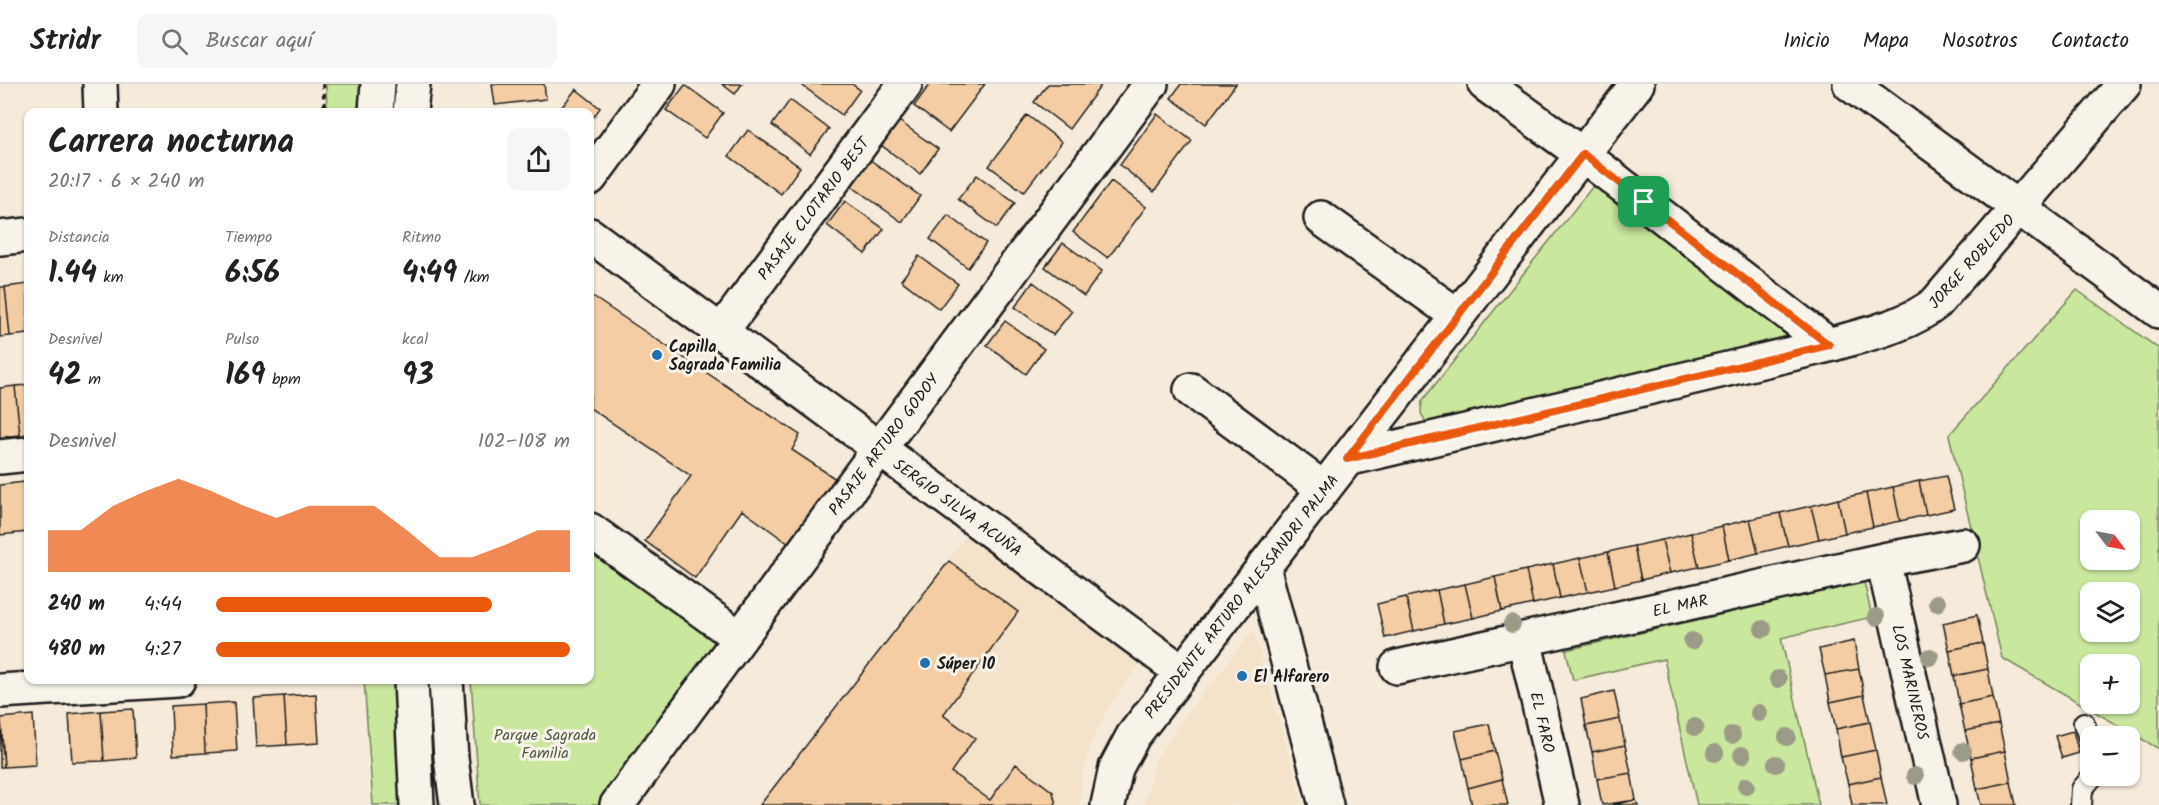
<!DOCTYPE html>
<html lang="es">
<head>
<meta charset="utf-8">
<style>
  body { margin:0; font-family:Kalam,sans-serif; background:#f6f6f6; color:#222; height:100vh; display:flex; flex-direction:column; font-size:22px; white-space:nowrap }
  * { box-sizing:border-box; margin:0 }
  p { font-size:20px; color:#767676 }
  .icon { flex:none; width:33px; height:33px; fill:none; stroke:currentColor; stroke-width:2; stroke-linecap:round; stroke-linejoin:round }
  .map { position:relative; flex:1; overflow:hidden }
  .drawer { position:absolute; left:24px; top:24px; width:570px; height:576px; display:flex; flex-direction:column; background:#fff; border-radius:12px; box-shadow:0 2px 4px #0004 }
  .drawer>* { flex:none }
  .needle { width:39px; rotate:122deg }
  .controls { position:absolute; left:2080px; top:426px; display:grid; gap:12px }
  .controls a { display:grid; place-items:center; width:60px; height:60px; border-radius:12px; background:#fff; box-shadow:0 2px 4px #0004; font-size:30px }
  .pin { position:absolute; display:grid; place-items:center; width:51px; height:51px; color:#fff; margin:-26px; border-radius:12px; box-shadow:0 3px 9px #0006 }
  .round { display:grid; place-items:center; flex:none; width:63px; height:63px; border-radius:12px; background:#f6f6f6 }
  .headline { display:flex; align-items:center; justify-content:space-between; height:102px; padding:0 24px }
  h1 { font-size:33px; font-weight:700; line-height:45px }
  .figures { display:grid; grid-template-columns:repeat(3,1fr); gap:9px; height:102px; padding:6px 24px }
  .figures div { display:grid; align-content:center }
  .figures b { font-size:30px; font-weight:700 }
  .figures small { font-size:16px; font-weight:400 }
  .figures p { font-size:16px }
  .chart { height:168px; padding:12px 24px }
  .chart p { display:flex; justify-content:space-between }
  .chart svg { width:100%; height:108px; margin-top:6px; fill:#ea580c; opacity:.7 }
  ul { padding:0 24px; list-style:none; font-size:20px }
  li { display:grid; grid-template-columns:96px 72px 1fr; align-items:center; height:45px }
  li i { height:15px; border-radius:8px; background:#ea580c }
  header { display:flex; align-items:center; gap:36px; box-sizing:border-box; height:84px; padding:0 30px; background:#fff; border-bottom:2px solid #e0e0e0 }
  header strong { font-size:28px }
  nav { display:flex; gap:33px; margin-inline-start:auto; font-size:21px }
  .search { width:420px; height:54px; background:#f6f6f6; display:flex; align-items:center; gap:15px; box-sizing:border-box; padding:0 21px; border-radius:12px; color:#767676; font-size:22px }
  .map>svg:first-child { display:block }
  .built { fill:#f5e2ca }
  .green { fill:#cae79e; stroke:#73825d; stroke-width:1.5; fill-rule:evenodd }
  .building { fill:#f4cda4; stroke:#1c1c1c; stroke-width:1.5 }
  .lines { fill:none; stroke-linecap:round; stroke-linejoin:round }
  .service-casing { stroke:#1c1c1c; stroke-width:24 }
  .minor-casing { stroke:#1c1c1c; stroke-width:38 }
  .tertiary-casing { stroke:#1c1c1c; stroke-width:38 }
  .path { stroke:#1c1c1c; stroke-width:4; stroke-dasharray:4.5 4.5; stroke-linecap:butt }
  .service { stroke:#f7f3e8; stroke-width:20 }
  .minor { stroke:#f7f3e8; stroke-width:33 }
  .tertiary { stroke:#f7f3e8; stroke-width:33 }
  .tree { fill:#9b9b87 }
  .route-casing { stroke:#fff; stroke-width:12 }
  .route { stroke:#ea580c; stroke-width:8 }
  .poi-dot { fill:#1f6fb2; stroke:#f7f3e8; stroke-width:2 }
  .labels { text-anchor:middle; stroke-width:6; stroke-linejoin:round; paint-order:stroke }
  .street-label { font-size:16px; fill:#1c1c1c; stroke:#f7f3e8 }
  .poi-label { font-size:16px; font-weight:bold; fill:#1c1c1c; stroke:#f7f3e8; text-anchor:start }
  .park-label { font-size:16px; fill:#505943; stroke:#f7f3e8 }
</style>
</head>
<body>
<header>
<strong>Stridr</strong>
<div class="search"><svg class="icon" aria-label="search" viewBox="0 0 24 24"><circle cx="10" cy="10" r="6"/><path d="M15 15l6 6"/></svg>Buscar aquí</div>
<nav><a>Inicio</a><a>Mapa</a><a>Nosotros</a><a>Contacto</a></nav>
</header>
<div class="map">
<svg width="2159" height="721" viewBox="0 0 2159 721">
  <rect width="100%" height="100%" fill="#f6ebda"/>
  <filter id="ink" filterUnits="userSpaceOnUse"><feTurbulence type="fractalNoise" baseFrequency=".0167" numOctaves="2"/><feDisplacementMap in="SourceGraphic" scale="12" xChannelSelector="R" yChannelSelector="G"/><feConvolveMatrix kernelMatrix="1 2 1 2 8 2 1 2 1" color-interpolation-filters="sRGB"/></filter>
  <g filter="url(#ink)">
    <!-- built -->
    <path class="built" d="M968 450 1141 578 1105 629 1091 659 1082 690 1080 721H760Z
      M1254 546 1303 721H1144L1154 679 1180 638Z"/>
    <!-- green -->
    <path class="green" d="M326 0H371L368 28H327Z
      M1597 97 1793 241 1791 256 1427 340 1421 329 1422 317Z
      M2077 206 2159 265V665L2002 574 1949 351ZM2091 436H2130V476H2091ZM2091 508H2130V548H2091ZM2091 580H2130V620H2091Z
      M590 455 728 553 600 721H480L471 596H590Z
      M1864 498 1872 533 1781 554 1819 721H1697L1664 575 1573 596 1566 566Z
      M364 596H402L410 721H373Z"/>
    <!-- building -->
    <path class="building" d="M492 0H544L546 15 495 21Z
      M722 0H742L735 10Z
      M804 0H852L860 6 842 31 803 2Z
      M930 0H985L949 48 914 22Z
      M1048 0H1102L1069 45 1034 18Z
      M1181 0H1236L1206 40 1171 14Z
      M685 1 723 29 705 54 666 26Z
      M576 5 600 24 590 38V28H558Z
      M790 16 829 45 810 70 772 41Z
      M1157 30 1192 57 1154 108 1120 81Z
      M1027 31 1062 58 1024 108 989 82Z
      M899 37 938 65 920 90 881 61Z
      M748 46 800 83 781 110 729 72Z
      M869 75 920 112 902 138 850 101Z
      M977 91 1015 119 997 144 958 115Z
      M1111 97 1146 123 1108 174 1073 148Z
      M845 117 884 145 865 170 827 141Z
      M948 131 986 159 968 184 930 155Z
      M1063 159 1102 187 1084 212 1045 183Z
      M919 172 958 200 939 225 901 196Z
      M1033 198 1072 227 1053 251 1015 223Z
      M28 200V250L10 252 5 203Z
      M0 203H5L10 252 0 253Z
      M590 211 800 351 792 366 836 395 792 462 742 426 695 494 645 457 691 392 590 324Z
      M1005 237 1044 265 1026 290 987 261Z
      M28 301V350L20 351 15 302Z
      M15 302 20 351 0 353V304Z
      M1946 392 1954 425 1926 431 1919 397Z
      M1919 397 1926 431 1900 437 1893 403Z
      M24 398H28V441Z
      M24 398 28 448 0 451V401Z
      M1893 403 1900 437 1873 443 1866 409Z
      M1866 409 1873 443 1845 449 1838 415Z
      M1838 415 1845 449 1819 455 1811 422Z
      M1811 422 1819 455 1788 462 1780 429Z
      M1780 429 1788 462 1758 469 1750 435Z
      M1750 435 1758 469 1729 476 1722 442Z
      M1722 442 1729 476 1699 483 1691 449Z
      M1691 449 1699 483 1670 489 1662 456Z
      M1662 456 1670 489 1641 496 1634 462Z
      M1634 462 1641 496 1615 502 1608 468Z
      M1608 468 1615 502 1588 508 1580 474Z
      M1580 474 1588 508 1560 514 1553 480Z
      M949 477 1018 528 943 631 975 654 951 688 990 716 1016 680 1053 708 1056 721H760Z
      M1553 480 1560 514 1533 520 1526 486Z
      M1526 486 1533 520 1502 527 1495 493Z
      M1495 493 1502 527 1473 534 1465 500Z
      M1465 500 1473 534 1444 540 1437 506Z
      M1437 506 1444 540 1414 547 1406 513Z
      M1406 513 1414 547 1385 554 1377 520Z
      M1977 531 1983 559 1949 566 1943 539Z
      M1854 557 1859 585 1825 591 1819 565Z
      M1983 559 1988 585 1954 592 1949 566Z
      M1859 585 1864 611 1830 618 1825 591Z
      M1988 585 1993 613 1959 620 1954 592Z
      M1614 607 1620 635 1586 642 1581 615Z
      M316 610 319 659 287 661 284 612Z
      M1864 611 1870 638 1836 645 1830 618Z
      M284 612 287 661 256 663 253 614Z
      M1993 613 1999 640 1965 647 1959 620Z
      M234 618 237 667 205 669 203 620Z
      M203 620 205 669 173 671 171 622Z
      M133 625 136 674 104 677 101 627Z
      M101 627 104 677 72 678 69 630Z
      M33 631 36 681 4 683 1 634Z
      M0 634 4 683H0Z
      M1620 635 1625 661 1592 668 1586 642Z
      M1870 638 1876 666 1841 673 1836 645Z
      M1489 640 1495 667 1462 675 1455 647Z
      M1999 640 2005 667 1971 674 1965 647Z
      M2073 647 2079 669 2062 674 2055 652Z
      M1625 661 1631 689 1597 695 1592 668Z
      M1876 666 1881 693 1848 700 1841 673Z
      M1495 667 1502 695 1468 704 1462 675Z
      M2005 667 2011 698 1977 705 1971 674Z
      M1631 689 1636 716 1602 721 1597 695Z
      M1881 693 1887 721H1852L1848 700Z
      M1502 695 1508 721H1472L1468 704Z
      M2011 698 2016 721H1981L1977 705Z
      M1636 716 1638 721H1612Z"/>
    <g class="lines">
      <defs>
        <path id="service" d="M2084 639 2091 660
          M2081 721 2082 705 2093 692"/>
        <path id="minor" d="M100 0 101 28
          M1485 0 1583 71 1829 261
          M1850 0 2159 227
          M590 94 659 0
          M1321 134 1458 232
          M590 151 1182 588
          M0 154 28 151
          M721 248 905 0
          M1191 306 1324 405
          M0 373 28 370
          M1347 375 1829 261C1866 250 1906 243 1936 219L2124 0
          M590 446 740 554
          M1883 476 1939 721
          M1263 483 1326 721
          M1524 555 1562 721
          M1397 583 1883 476 1963 461
          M0 607 178 596
          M617 721 879 365 1151 0
          M1108 721 1116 684 1133 652 1637 0"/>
        <path id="tertiary" d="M376 28 378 0
          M410 28 413 0
          M411 596 417 721
          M446 596 451 674 457 721"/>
      </defs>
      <!-- service casing -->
      <use href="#service" class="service-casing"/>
      <!-- minor casing -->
      <use href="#minor" class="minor-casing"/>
      <!-- tertiary casing -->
      <use href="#tertiary" class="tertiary-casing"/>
      <!-- path -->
      <path class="path" d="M323 0 325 28"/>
      <!-- service -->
      <use href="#service" class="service"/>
      <!-- minor -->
      <use href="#minor" class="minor"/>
      <!-- tertiary -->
      <use href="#tertiary" class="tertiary"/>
    </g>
    <!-- trees -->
    <g class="tree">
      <circle cx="1937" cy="519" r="9"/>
      <circle cx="1876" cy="533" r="9"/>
      <circle cx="1512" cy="540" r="9"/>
      <circle cx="1763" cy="545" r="9"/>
      <circle cx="1692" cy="557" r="9"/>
      <circle cx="1930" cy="573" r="9"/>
      <circle cx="1778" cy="595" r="9"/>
      <circle cx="1759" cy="629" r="9"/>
      <circle cx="1695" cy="643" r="9"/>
      <circle cx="1732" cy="651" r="9"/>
      <circle cx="1787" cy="653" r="9"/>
      <circle cx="1963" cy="667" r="9"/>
      <circle cx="1715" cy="669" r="9"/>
      <circle cx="1742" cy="671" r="9"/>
      <circle cx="1776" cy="680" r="9"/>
      <circle cx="1915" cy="692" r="9"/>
      <circle cx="1746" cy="702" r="9"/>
    </g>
  </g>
  <g class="lines" filter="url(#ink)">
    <defs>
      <path id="route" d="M1583 70 1829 261 1347 375Z"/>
    </defs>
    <!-- route casing -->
    <use href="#route" class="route-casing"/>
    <!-- route -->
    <use href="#route" class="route"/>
  </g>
  <!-- markers -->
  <g class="poi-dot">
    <circle cx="657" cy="271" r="6"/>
    <circle cx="925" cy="579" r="6"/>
    <circle cx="1242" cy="592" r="6"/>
  </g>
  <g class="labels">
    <!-- street labels -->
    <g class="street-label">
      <text transform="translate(813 124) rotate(-53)" y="6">PASAJE CLOTARIO BEST</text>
      <text transform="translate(1971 177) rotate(-48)" y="6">JORGE ROBLEDO</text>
      <text transform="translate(883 360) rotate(-53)" y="6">PASAJE ARTURO GODOY</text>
      <text transform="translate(958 423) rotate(36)" y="6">SERGIO SILVA ACUÑA</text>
      <text transform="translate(1241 512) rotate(-52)" y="6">PRESIDENTE ARTURO ALESSANDRI PALMA</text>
      <text transform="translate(1680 521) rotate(-12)" y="6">EL MAR</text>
      <text transform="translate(1911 598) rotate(77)" y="6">LOS MARINEROS</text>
      <text transform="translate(1543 638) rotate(77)" y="6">EL FARO</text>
    </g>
    <!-- poi labels -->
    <g class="poi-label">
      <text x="669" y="268">Capilla<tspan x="669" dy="18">Sagrada Familia</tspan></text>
      <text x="937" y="585">Súper 10</text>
      <text x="1254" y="598">El Alfarero</text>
    </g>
    <!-- park labels -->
    <g class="park-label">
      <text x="545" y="656">Parque Sagrada<tspan x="545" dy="18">Familia</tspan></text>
    </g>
  </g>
</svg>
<div class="controls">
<a><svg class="needle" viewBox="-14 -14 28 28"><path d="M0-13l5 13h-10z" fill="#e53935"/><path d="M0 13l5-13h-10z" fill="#767676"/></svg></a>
<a><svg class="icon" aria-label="layers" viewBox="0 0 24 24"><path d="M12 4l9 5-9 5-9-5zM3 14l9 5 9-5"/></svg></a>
<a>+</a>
<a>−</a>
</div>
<div class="pin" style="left:1644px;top:118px;background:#1e9e55"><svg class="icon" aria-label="arrive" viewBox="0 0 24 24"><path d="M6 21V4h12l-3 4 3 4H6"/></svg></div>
<section class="drawer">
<div class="headline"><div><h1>Carrera nocturna</h1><p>20:17 · 6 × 240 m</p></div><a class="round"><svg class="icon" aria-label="share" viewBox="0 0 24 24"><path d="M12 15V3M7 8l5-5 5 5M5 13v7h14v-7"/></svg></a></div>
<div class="figures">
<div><p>Distancia</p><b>1.44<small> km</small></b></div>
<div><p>Tiempo</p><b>6:56</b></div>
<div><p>Ritmo</p><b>4:49<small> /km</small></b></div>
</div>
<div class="figures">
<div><p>Desnivel</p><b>42<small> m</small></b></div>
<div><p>Pulso</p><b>169<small> bpm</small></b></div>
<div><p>kcal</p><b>93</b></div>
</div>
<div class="chart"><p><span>Desnivel</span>102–108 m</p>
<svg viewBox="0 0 160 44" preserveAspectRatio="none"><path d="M0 44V27L10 27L20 17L30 11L40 6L50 11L60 17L70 22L80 17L90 17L100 17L110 27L120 38L130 38L140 33L150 27L160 27V44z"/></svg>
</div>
<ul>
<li><b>240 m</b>4:44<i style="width:78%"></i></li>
<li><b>480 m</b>4:27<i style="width:100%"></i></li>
</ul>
</section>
</div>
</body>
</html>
